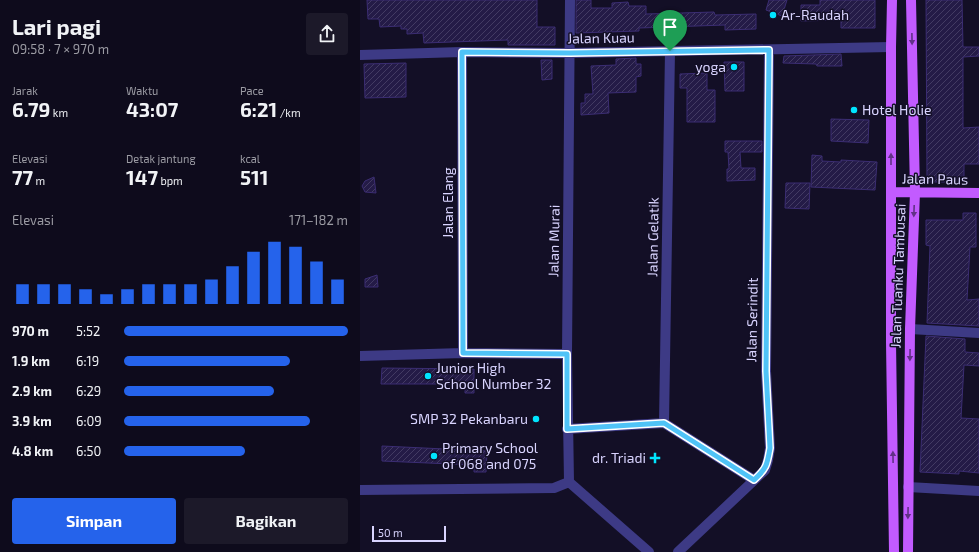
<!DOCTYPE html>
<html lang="id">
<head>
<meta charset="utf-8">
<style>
  body { margin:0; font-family:"Exo 2",sans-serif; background:#1c1929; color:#f1f3f6; height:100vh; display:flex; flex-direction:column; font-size:15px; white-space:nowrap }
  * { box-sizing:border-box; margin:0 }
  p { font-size:13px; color:#9b9ba3 }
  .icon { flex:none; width:22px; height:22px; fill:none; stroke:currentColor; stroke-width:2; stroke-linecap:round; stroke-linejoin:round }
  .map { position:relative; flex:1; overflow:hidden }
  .panel { display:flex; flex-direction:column; background:#0e0b1c; width:360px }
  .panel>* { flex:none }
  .scale { position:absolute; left:12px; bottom:10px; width:74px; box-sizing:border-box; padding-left:4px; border:2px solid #d9d4ff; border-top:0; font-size:11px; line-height:14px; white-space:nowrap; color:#d9d4ff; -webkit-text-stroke:3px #130f26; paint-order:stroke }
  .pin { position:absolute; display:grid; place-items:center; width:34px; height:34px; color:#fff; margin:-41px -17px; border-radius:50% 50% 50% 0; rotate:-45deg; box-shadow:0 0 4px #0007 }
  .pin .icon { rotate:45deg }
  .round { display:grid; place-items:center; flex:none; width:42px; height:42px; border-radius:4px; background:#1c1929 }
  .summary { display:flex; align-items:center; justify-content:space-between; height:68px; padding:0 12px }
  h1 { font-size:22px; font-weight:700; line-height:30px }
  .stats { display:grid; grid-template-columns:repeat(3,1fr); gap:6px; height:68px; padding:4px 12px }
  .stats div { display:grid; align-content:center }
  .stats b { font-size:20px; font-weight:700 }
  .stats small { font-size:11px; font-weight:400 }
  .stats p { font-size:11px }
  .chart { height:112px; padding:8px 12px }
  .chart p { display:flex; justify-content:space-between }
  .chart svg { width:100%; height:72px; margin-top:4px; stroke:#2563eb; stroke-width:6 }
  .primary-button { display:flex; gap:8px; margin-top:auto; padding:8px 12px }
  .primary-button a { flex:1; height:46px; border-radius:4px; background:#2563eb; color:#fff; font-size:16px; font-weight:700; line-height:46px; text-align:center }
  .primary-button a+a { background:#1c1929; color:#f1f3f6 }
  ul { padding:0 12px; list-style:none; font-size:13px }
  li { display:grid; grid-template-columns:64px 48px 1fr; align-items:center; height:30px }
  li i { height:10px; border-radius:5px; background:#2563eb }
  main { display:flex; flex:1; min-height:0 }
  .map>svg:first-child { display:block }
  .building { fill:url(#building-hatch); stroke:#3b2d73 }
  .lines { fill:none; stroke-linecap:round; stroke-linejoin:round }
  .minor { stroke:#3d3a85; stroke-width:10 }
  .major { stroke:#c25bff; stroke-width:10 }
  .oneway { fill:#623188 }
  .route-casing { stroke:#fff; stroke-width:8 }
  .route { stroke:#4fc3f7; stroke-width:5 }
  .poi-dot { fill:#00e5ff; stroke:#130f26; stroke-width:1.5 }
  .labels { text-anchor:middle; stroke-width:3; stroke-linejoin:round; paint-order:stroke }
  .poi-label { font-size:14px; fill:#d9d4ff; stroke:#130f26; text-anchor:start }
  .street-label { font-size:14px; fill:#d9d4ff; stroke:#130f26 }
</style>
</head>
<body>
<main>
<section class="panel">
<div class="summary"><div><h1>Lari pagi</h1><p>09:58 · 7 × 970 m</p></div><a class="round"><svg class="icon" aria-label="share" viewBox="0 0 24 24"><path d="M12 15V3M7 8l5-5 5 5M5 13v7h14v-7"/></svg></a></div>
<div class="stats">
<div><p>Jarak</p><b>6.79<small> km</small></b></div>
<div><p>Waktu</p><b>43:07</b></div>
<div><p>Pace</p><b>6:21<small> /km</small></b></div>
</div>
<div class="stats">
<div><p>Elevasi</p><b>77<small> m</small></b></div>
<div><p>Detak jantung</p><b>147<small> bpm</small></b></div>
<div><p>kcal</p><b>511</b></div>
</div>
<div class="chart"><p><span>Elevasi</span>171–182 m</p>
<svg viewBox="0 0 160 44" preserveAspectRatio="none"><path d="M5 44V32M15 44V32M25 44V32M35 44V35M45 44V38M55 44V35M65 44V32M75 44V32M85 44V32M95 44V29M105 44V21M115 44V12M125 44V6M135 44V9M145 44V18M155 44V29"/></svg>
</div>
<ul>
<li><b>970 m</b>5:52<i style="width:100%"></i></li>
<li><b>1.9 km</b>6:19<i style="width:74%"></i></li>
<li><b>2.9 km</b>6:29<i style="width:67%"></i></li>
<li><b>3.9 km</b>6:09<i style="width:83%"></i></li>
<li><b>4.8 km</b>6:50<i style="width:54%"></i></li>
</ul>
<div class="primary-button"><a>Simpan</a><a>Bagikan</a></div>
</section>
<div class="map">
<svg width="619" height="552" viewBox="0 0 619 552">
  <defs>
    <pattern id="building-hatch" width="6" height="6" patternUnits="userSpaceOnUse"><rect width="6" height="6" fill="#241b47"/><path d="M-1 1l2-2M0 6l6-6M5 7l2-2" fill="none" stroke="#433b63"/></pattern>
  </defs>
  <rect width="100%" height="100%" fill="#130f26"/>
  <!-- building -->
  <path class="building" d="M7 0H177V27H195V45H148V40L64 43 63 33 47 34V29H41V26L20 27 19 19H8Z
    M216 0H231V8H252V3L268 2 269 6H286V14L354 12 355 15 396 14V29L365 30V25L279 28V31L216 33Z
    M409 0H427L422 16 406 10Z
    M460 0H515V28H481V20L441 21V5H460Z
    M566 0H602L603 47H619V56L603 57V128L619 127V164H604V182H567Z
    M481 54 482 66H457L456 64 423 63 424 56Z
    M276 58V64H281V76L276 77V92L248 93 249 113 221 115V103H225V94H233L231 66 256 65V59Z
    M181 60H192V79L182 80Z
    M364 62H384V91H365Z
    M46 63V97L5 98 4 64Z
    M347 73V90H355V122H327V88H320V74Z
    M471 119 509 120 508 143 471 141Z
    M365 141H402V152H380L381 168H395V180L367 181V169H369L368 152H365Z
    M452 155 462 156V161L481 162V160L517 162 515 190 451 187Z
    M14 177 16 193 5 192 2 186 5 181Z
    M426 183H450L449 209 425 208Z
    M603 213H616V247H610L607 300 619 299V326L567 323 570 246 566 245V220H603Z
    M17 275 18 287H5V279Z
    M566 336 605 339V352L619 353V366L604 365 601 418 619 419V473L599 471V474L560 472Z
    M22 368 114 369V393H105V384H21Z
    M22 446 127 451 126 472H114V465L22 461Z"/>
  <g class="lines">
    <!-- minor -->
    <path class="minor" d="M102 52 103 353
      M0 55 102 52 210 53 531 47
      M550 329 619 333
      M0 356 103 353 207 354
      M304 423 310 51
      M207 429 304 423 394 480
      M209 482 207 354 210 0
      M209 482 289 552
      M548 487 619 491
      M0 490 194 488 209 482
      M318 552 405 470 408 460 410 448 406 371 409 50"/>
    <!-- major -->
    <path class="major" d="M532 0 531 47V342L534 552
      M531 192 619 193
      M548 552 550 329 555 192 551 0"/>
  </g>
  <!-- one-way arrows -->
  <defs><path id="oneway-solid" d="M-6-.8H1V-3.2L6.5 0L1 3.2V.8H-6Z"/></defs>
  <g class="oneway">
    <use href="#oneway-solid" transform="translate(552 39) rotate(89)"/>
    <use href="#oneway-solid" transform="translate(531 159) rotate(-90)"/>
    <use href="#oneway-solid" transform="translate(554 211) rotate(92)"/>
    <use href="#oneway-solid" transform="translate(550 355) rotate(91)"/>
    <use href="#oneway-solid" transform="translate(533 457) rotate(-91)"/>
    <use href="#oneway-solid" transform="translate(548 513) rotate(91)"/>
  </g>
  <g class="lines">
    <defs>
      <path id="route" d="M409 50 406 371 410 448C407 465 407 468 394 480L304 423 207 429V354L103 353 102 52 210 53Z"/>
    </defs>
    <!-- route casing -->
    <use href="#route" class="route-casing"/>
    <!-- route -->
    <use href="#route" class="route"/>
  </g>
  <!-- markers -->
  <g class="poi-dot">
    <circle cx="413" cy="15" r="4"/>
    <circle cx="374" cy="67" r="4"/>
    <circle cx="494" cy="110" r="4"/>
    <circle cx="68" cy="376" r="4"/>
    <circle cx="176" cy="419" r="4"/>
    <circle cx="74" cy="456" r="4"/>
    <path d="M293 452h4v4h4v4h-4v4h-4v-4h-4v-4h4z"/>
  </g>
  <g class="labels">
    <!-- poi labels -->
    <g class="poi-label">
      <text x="421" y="20">Ar-Raudah</text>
      <text x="366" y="72" text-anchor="end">yoga</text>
      <text x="502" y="115">Hotel Holie</text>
      <text x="76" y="373">Junior High<tspan x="76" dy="16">School Number 32</tspan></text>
      <text x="168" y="424" text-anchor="end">SMP 32 Pekanbaru</text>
      <text x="82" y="453">Primary School<tspan x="82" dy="16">of 068 and 075</tspan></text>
      <text x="286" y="463" text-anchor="end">dr. Triadi</text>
    </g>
    <!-- street labels -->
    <g class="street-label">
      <text transform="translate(241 38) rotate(-1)" y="5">Jalan Kuau</text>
      <text transform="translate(575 179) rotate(1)" y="5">Jalan Paus</text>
      <text transform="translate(88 203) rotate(-90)" y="5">Jalan Elang</text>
      <text transform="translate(293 237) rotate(-89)" y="5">Jalan Gelatik</text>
      <text transform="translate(194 241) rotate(-89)" y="5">Jalan Murai</text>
      <text transform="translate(538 276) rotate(-88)" y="5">Jalan Tuanku Tambusai</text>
      <text transform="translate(392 320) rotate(-89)" y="5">Jalan Serindit</text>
    </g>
  </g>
</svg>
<div class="scale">50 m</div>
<div class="pin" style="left:310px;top:51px;background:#1e9e55"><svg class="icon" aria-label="arrive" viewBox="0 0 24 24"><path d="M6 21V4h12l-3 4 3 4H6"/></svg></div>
</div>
</main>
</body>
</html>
